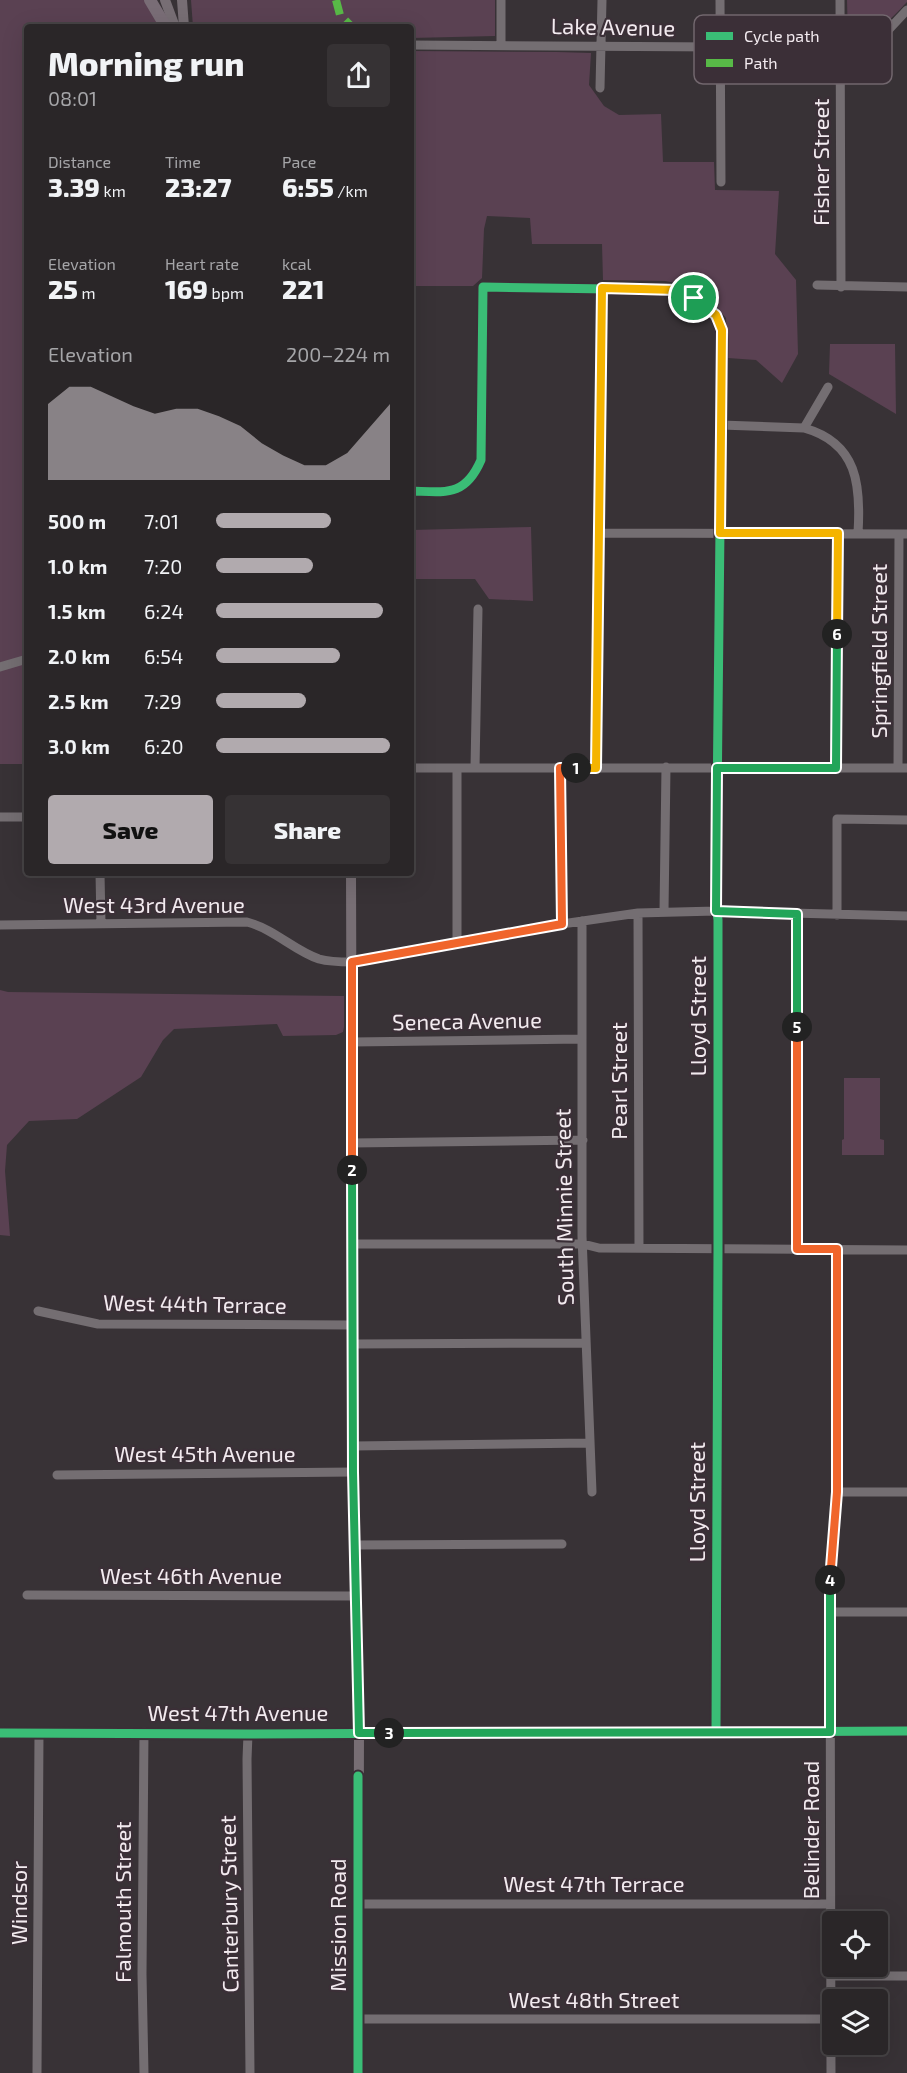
<!DOCTYPE html>
<html lang="en">
<head>
<meta charset="utf-8">
<style>
  body { margin:0; font-family:"Exo 2",sans-serif; background:#363234; color:#f1f3f6; height:100vh; display:flex; flex-direction:column; font-size:22px; white-space:nowrap }
  * { box-sizing:border-box; margin:0 }
  p { font-size:20px; color:#a5a5a8 }
  .icon { flex:none; width:33px; height:33px; fill:none; stroke:currentColor; stroke-width:2; stroke-linecap:round; stroke-linejoin:round }
  .map { position:relative; flex:1; overflow:hidden }
  .drawer { position:absolute; left:24px; top:24px; width:390px; height:852px; display:flex; flex-direction:column; background:#2a2628; border-radius:6px; box-shadow:0 6px 24px #0002,0 0 0 2px #464345 }
  .drawer>* { flex:none }
  .buttons { position:absolute; left:822px; top:1911px; display:grid; gap:12px }
  .buttons a { display:grid; place-items:center; width:66px; height:66px; border-radius:6px; background:#2a2628; box-shadow:0 6px 24px #0002,0 0 0 2px #464345; font-size:30px }
  .pin { position:absolute; display:grid; place-items:center; width:51px; height:51px; color:#fff; margin:-26px; border:3px solid #fff; border-radius:50%; box-shadow:0 2px 6px #0007 }
  .km { position:absolute; width:30px; height:30px; margin:-15px; border-radius:50%; background:#222; color:#fff; font-size:16px; line-height:30px; text-align:center }
  .round { display:grid; place-items:center; flex:none; width:63px; height:63px; border-radius:6px; background:#363234 }
  .overview { display:flex; align-items:center; justify-content:space-between; height:102px; padding:0 24px }
  h1 { font-size:33px; font-weight:800; line-height:45px }
  .stats { display:grid; grid-template-columns:repeat(3,1fr); gap:9px; height:102px; padding:6px 24px }
  .stats div { display:grid; align-content:center }
  .stats b { font-size:26px; font-weight:800 }
  .stats small { font-size:16px; font-weight:400 }
  .stats p { font-size:16px }
  .chart { height:168px; padding:12px 24px }
  .chart p { display:flex; justify-content:space-between }
  .chart svg { width:100%; height:108px; margin-top:6px; fill:#b1aaae; opacity:.7 }
  .action { display:flex; gap:12px; margin-top:auto; padding:12px 24px }
  .action a { flex:1; height:69px; border-radius:6px; background:#b1aaae; color:#111; font-size:24px; font-weight:800; line-height:69px; text-align:center }
  .action a+a { background:#363234; color:#f1f3f6 }
  ul { padding:0 24px; list-style:none; font-size:20px }
  li { display:grid; grid-template-columns:96px 72px 1fr; align-items:center; height:45px }
  li i { height:15px; border-radius:8px; background:#b1aaae }
  .map>svg:first-child { display:block }
  .green { fill:#5a4152 }
  .lines { fill:none; stroke-linecap:round; stroke-linejoin:round }
  .minor { stroke:#746e72; stroke-width:9 }
  .major { stroke:#776e74; stroke-width:10 }
  .highway { stroke:#796d76; stroke-width:12 }
  .quiet { stroke:#58b947; stroke-width:8; stroke-dasharray:15 8; stroke-linecap:butt }
  .cycleway-casing { stroke:#3b2f37; stroke-width:13 }
  .cycleway { stroke:#3abd76; stroke-width:9 }
  .split-1-casing { stroke:#fff; stroke-width:12 }
  .split-2-casing { stroke:#fff; stroke-width:12 }
  .split-3-casing { stroke:#fff; stroke-width:12 }
  .split-4-casing { stroke:#fff; stroke-width:12 }
  .split-5-casing { stroke:#fff; stroke-width:12 }
  .split-6-casing { stroke:#fff; stroke-width:12 }
  .split-7-casing { stroke:#fff; stroke-width:12 }
  .split-1 { stroke:#f5b400; stroke-width:8 }
  .split-2 { stroke:#f0652b; stroke-width:8 }
  .split-3 { stroke:#22a559; stroke-width:8 }
  .split-4 { stroke:#22a559; stroke-width:8 }
  .split-5 { stroke:#f0652b; stroke-width:8 }
  .split-6 { stroke:#22a559; stroke-width:8 }
  .split-7 { stroke:#f5b400; stroke-width:8 }
  .labels { text-anchor:middle; stroke-width:4.5; stroke-linejoin:round; paint-order:stroke }
  .street-label { font-size:22px; fill:#f2eaef; stroke:#3b2f37 }
  .key { fill:#3b2f37; stroke:#72676e; stroke-width:1.5 }
  .key-label { font-size:16px; fill:#f2eaef }
</style>
</head>
<body>
<div class="map">
<svg width="907" height="2073" viewBox="0 0 907 2073">
  <rect width="100%" height="100%" fill="#383236"/>
  <!-- green -->
  <path class="green" d="M0 0H144L160 27H27V764H0Z
    M191 0H495V36L411 38V27H193Z
    M847 0H907V2C890 20 874 38 848 39Z
    M411 51 557 52 591 53 589 85 604 106 619 115 661 114 663 162H714L715 190 779 191 775 254 796 280 798 354 782 383 756 360 728 358 726 318 712 301 687 285 665 281 603 280 602 244H532L530 218 487 216 484 229 482 278 473 286H411Z
    M830 344H895L896 414 829 374Z
    M531 527 533 601 489 599 475 579H411V530Z
    M0 990 8 992 344 996V1027L343 1032 336 1035 283 1036 277 1024 174 1029 163 1040 141 1077 77 1119 29 1121 7 1145 5 1171 10 1236 0 1235Z
    M844 1078H880V1139L884 1140V1155H842V1140L844 1139Z"/>
  <g class="lines">
    <!-- minor -->
    <path class="minor" d="M720 0 721 182
      M840 0 841 287
      M411 45 859 48 879 40 907 10
      M501 45V0
      M600 88 602 0
      M817 285 907 287
      M721 425 804 428C858 443 861 486 858 533
      M804 428 828 387
      M411 491C446 492 465 497 481 460L483 287 677 290C702 300 721 311 722 340L716 903 718 920V1250L716 1731
      M599 533 907 534
      M0 667 27 659
      M595 767 602 288
      M411 768H907
      M475 768 478 609
      M560 768 562 924
      M836 768 838 533
      M898 768 899 534
      M0 817H27
      M100 873 101 924
      M664 911 666 767
      M638 913 639 1248
      M837 915V819L907 820
      M582 921V1236L592 1492
      M0 925 247 922C276 930 293 950 319 959 330 962 341 962 352 962L562 924 638 913 716 911 907 916
      M457 943V768
      M352 1042 582 1039
      M352 1143 583 1140
      M352 1244H583L599 1248 907 1250
      M797 1249V913
      M38 1311 98 1324 353 1325
      M353 1344 585 1343
      M353 1446 590 1443
      M57 1475 353 1472
      M838 1492H907
      M354 1545 562 1544
      M27 1595 354 1596
      M830 1612H907
      M144 1732 142 1974 144 2073
      M0 1733 248 1734 907 1731
      M248 1734 247 1759 250 2073
      M358 1904H830
      M831 1976H907
      M358 2019H831
      M37 2073 39 1733
      M831 2073 830 1575 838 1492 837 1249"/>
    <!-- major -->
    <path class="major" d="M165 0 175 27
      M182 0 184 27
      M351 873 353 1472 359 1733 358 2073"/>
    <!-- highway -->
    <path class="highway" d="M150 0 166 27"/>
    <!-- quiet -->
    <path class="quiet" d="M336 0 340 15 352 27"/>
    <defs>
      <path id="cycleway" d="M411 491C446 492 465 497 481 460L483 287 677 290C702 300 721 311 722 340L716 903 718 920V1250L716 1731
        M0 1733 248 1734 907 1731
        M358 2073V1776"/>
    </defs>
    <!-- cycleway casing -->
    <use href="#cycleway" class="cycleway-casing"/>
    <!-- cycleway -->
    <use href="#cycleway" class="cycleway"/>
  </g>
  <g class="lines">
    <defs>
      <path id="split-1" d="M576 768H596L602 288 677 290 694 298"/>
      <path id="split-2" d="M352 1170V962L562 924 560 768H576"/>
      <path id="split-3" d="M352 1170 353 1472 359 1733H389"/>
      <path id="split-4" d="M389 1733 830 1732V1580"/>
      <path id="split-5" d="M797 1027V1249H837V1492L830 1580"/>
      <path id="split-6" d="M797 1027V914L716 911 717 768H836L837 634"/>
      <path id="split-7" d="M694 298 716 315 722 330 720 533H838L837 634"/>
    </defs>
    <!-- split-1 casing -->
    <use href="#split-1" class="split-1-casing"/>
    <!-- split-2 casing -->
    <use href="#split-2" class="split-2-casing"/>
    <!-- split-3 casing -->
    <use href="#split-3" class="split-3-casing"/>
    <!-- split-4 casing -->
    <use href="#split-4" class="split-4-casing"/>
    <!-- split-5 casing -->
    <use href="#split-5" class="split-5-casing"/>
    <!-- split-6 casing -->
    <use href="#split-6" class="split-6-casing"/>
    <!-- split-7 casing -->
    <use href="#split-7" class="split-7-casing"/>
    <!-- split-1 -->
    <use href="#split-1" class="split-1"/>
    <!-- split-2 -->
    <use href="#split-2" class="split-2"/>
    <!-- split-3 -->
    <use href="#split-3" class="split-3"/>
    <!-- split-4 -->
    <use href="#split-4" class="split-4"/>
    <!-- split-5 -->
    <use href="#split-5" class="split-5"/>
    <!-- split-6 -->
    <use href="#split-6" class="split-6"/>
    <!-- split-7 -->
    <use href="#split-7" class="split-7"/>
  </g>
  <g class="labels">
    <!-- street labels -->
    <g class="street-label">
      <text transform="translate(613 27) rotate(1)" y="8">Lake Avenue</text>
      <text transform="translate(821 162) rotate(-90)" y="8">Fisher Street</text>
      <text transform="translate(879 651) rotate(-90)" y="8">Springfield Street</text>
      <text x="154" y="913">West 43rd Avenue</text>
      <text transform="translate(698 1016) rotate(-90)" y="8">Lloyd Street</text>
      <text transform="translate(467 1021) rotate(-1)" y="8">Seneca Avenue</text>
      <text transform="translate(619 1081) rotate(-90)" y="8">Pearl Street</text>
      <text transform="translate(564 1207) rotate(-91)" y="8">South Minnie Street</text>
      <text transform="translate(195 1304) rotate(1)" y="8">West 44th Terrace</text>
      <text x="205" y="1462">West 45th Avenue</text>
      <text transform="translate(697 1502) rotate(-90)" y="8">Lloyd Street</text>
      <text x="191" y="1584">West 46th Avenue</text>
      <text x="238" y="1721">West 47th Avenue</text>
      <text transform="translate(811 1830) rotate(-90)" y="8">Belinder Road</text>
      <text x="594" y="1892">West 47th Terrace</text>
      <text transform="translate(123 1902) rotate(-90)" y="8">Falmouth Street</text>
      <text transform="translate(19 1903) rotate(-90)" y="8">Windsor</text>
      <text transform="translate(229 1904) rotate(-91)" y="8">Canterbury Street</text>
      <text transform="translate(338 1925) rotate(-90)" y="8">Mission Road</text>
      <text x="594" y="2008">West 48th Street</text>
    </g>
  </g>
  <!-- legend -->
  <rect x="694" y="15" width="198" height="69" rx="9" class="key"/>
  <rect x="706" y="32" width="27" height="8" fill="#3abd76"/>
  <rect x="706" y="59" width="27" height="8" fill="#58b947"/>
  <g class="key-label">
    <text x="744" y="42">Cycle path</text>
    <text x="744" y="69">Path</text>
  </g>
</svg>
<div class="buttons">
<a><svg class="icon" aria-label="locate" viewBox="0 0 24 24"><circle cx="12" cy="12" r="6"/><path d="M12 2v4M12 18v4M2 12h4M18 12h4"/></svg></a>
<a><svg class="icon" aria-label="layers" viewBox="0 0 24 24"><path d="M12 4l9 5-9 5-9-5zM3 14l9 5 9-5"/></svg></a>
</div>
<div class="pin" style="left:694px;top:298px;background:#1e9e55"><svg class="icon" aria-label="arrive" viewBox="0 0 24 24"><path d="M6 21V4h12l-3 4 3 4H6"/></svg></div>
<b class="km" style="left:576px;top:768px">1</b>
<b class="km" style="left:352px;top:1170px">2</b>
<b class="km" style="left:389px;top:1733px">3</b>
<b class="km" style="left:830px;top:1580px">4</b>
<b class="km" style="left:797px;top:1027px">5</b>
<b class="km" style="left:837px;top:634px">6</b>
<section class="drawer">
<div class="overview"><div><h1>Morning run</h1><p>08:01</p></div><a class="round"><svg class="icon" aria-label="share" viewBox="0 0 24 24"><path d="M12 15V3M7 8l5-5 5 5M5 13v7h14v-7"/></svg></a></div>
<div class="stats">
<div><p>Distance</p><b>3.39<small> km</small></b></div>
<div><p>Time</p><b>23:27</b></div>
<div><p>Pace</p><b>6:55<small> /km</small></b></div>
</div>
<div class="stats">
<div><p>Elevation</p><b>25<small> m</small></b></div>
<div><p>Heart rate</p><b>169<small> bpm</small></b></div>
<div><p>kcal</p><b>221</b></div>
</div>
<div class="chart"><p><span>Elevation</span>200–224 m</p>
<svg viewBox="0 0 160 44" preserveAspectRatio="none"><path d="M0 44V13L10 6L20 6L30 10L40 14L50 17L60 15L70 15L80 18L90 22L100 29L110 34L120 38L130 38L140 33L150 23L160 13V44z"/></svg>
</div>
<ul>
<li><b>500 m</b>7:01<i style="width:66%"></i></li>
<li><b>1.0 km</b>7:20<i style="width:56%"></i></li>
<li><b>1.5 km</b>6:24<i style="width:96%"></i></li>
<li><b>2.0 km</b>6:54<i style="width:71%"></i></li>
<li><b>2.5 km</b>7:29<i style="width:52%"></i></li>
<li><b>3.0 km</b>6:20<i style="width:100%"></i></li>
</ul>
<div class="action"><a>Save</a><a>Share</a></div>
</section>
</div>
</body>
</html>
